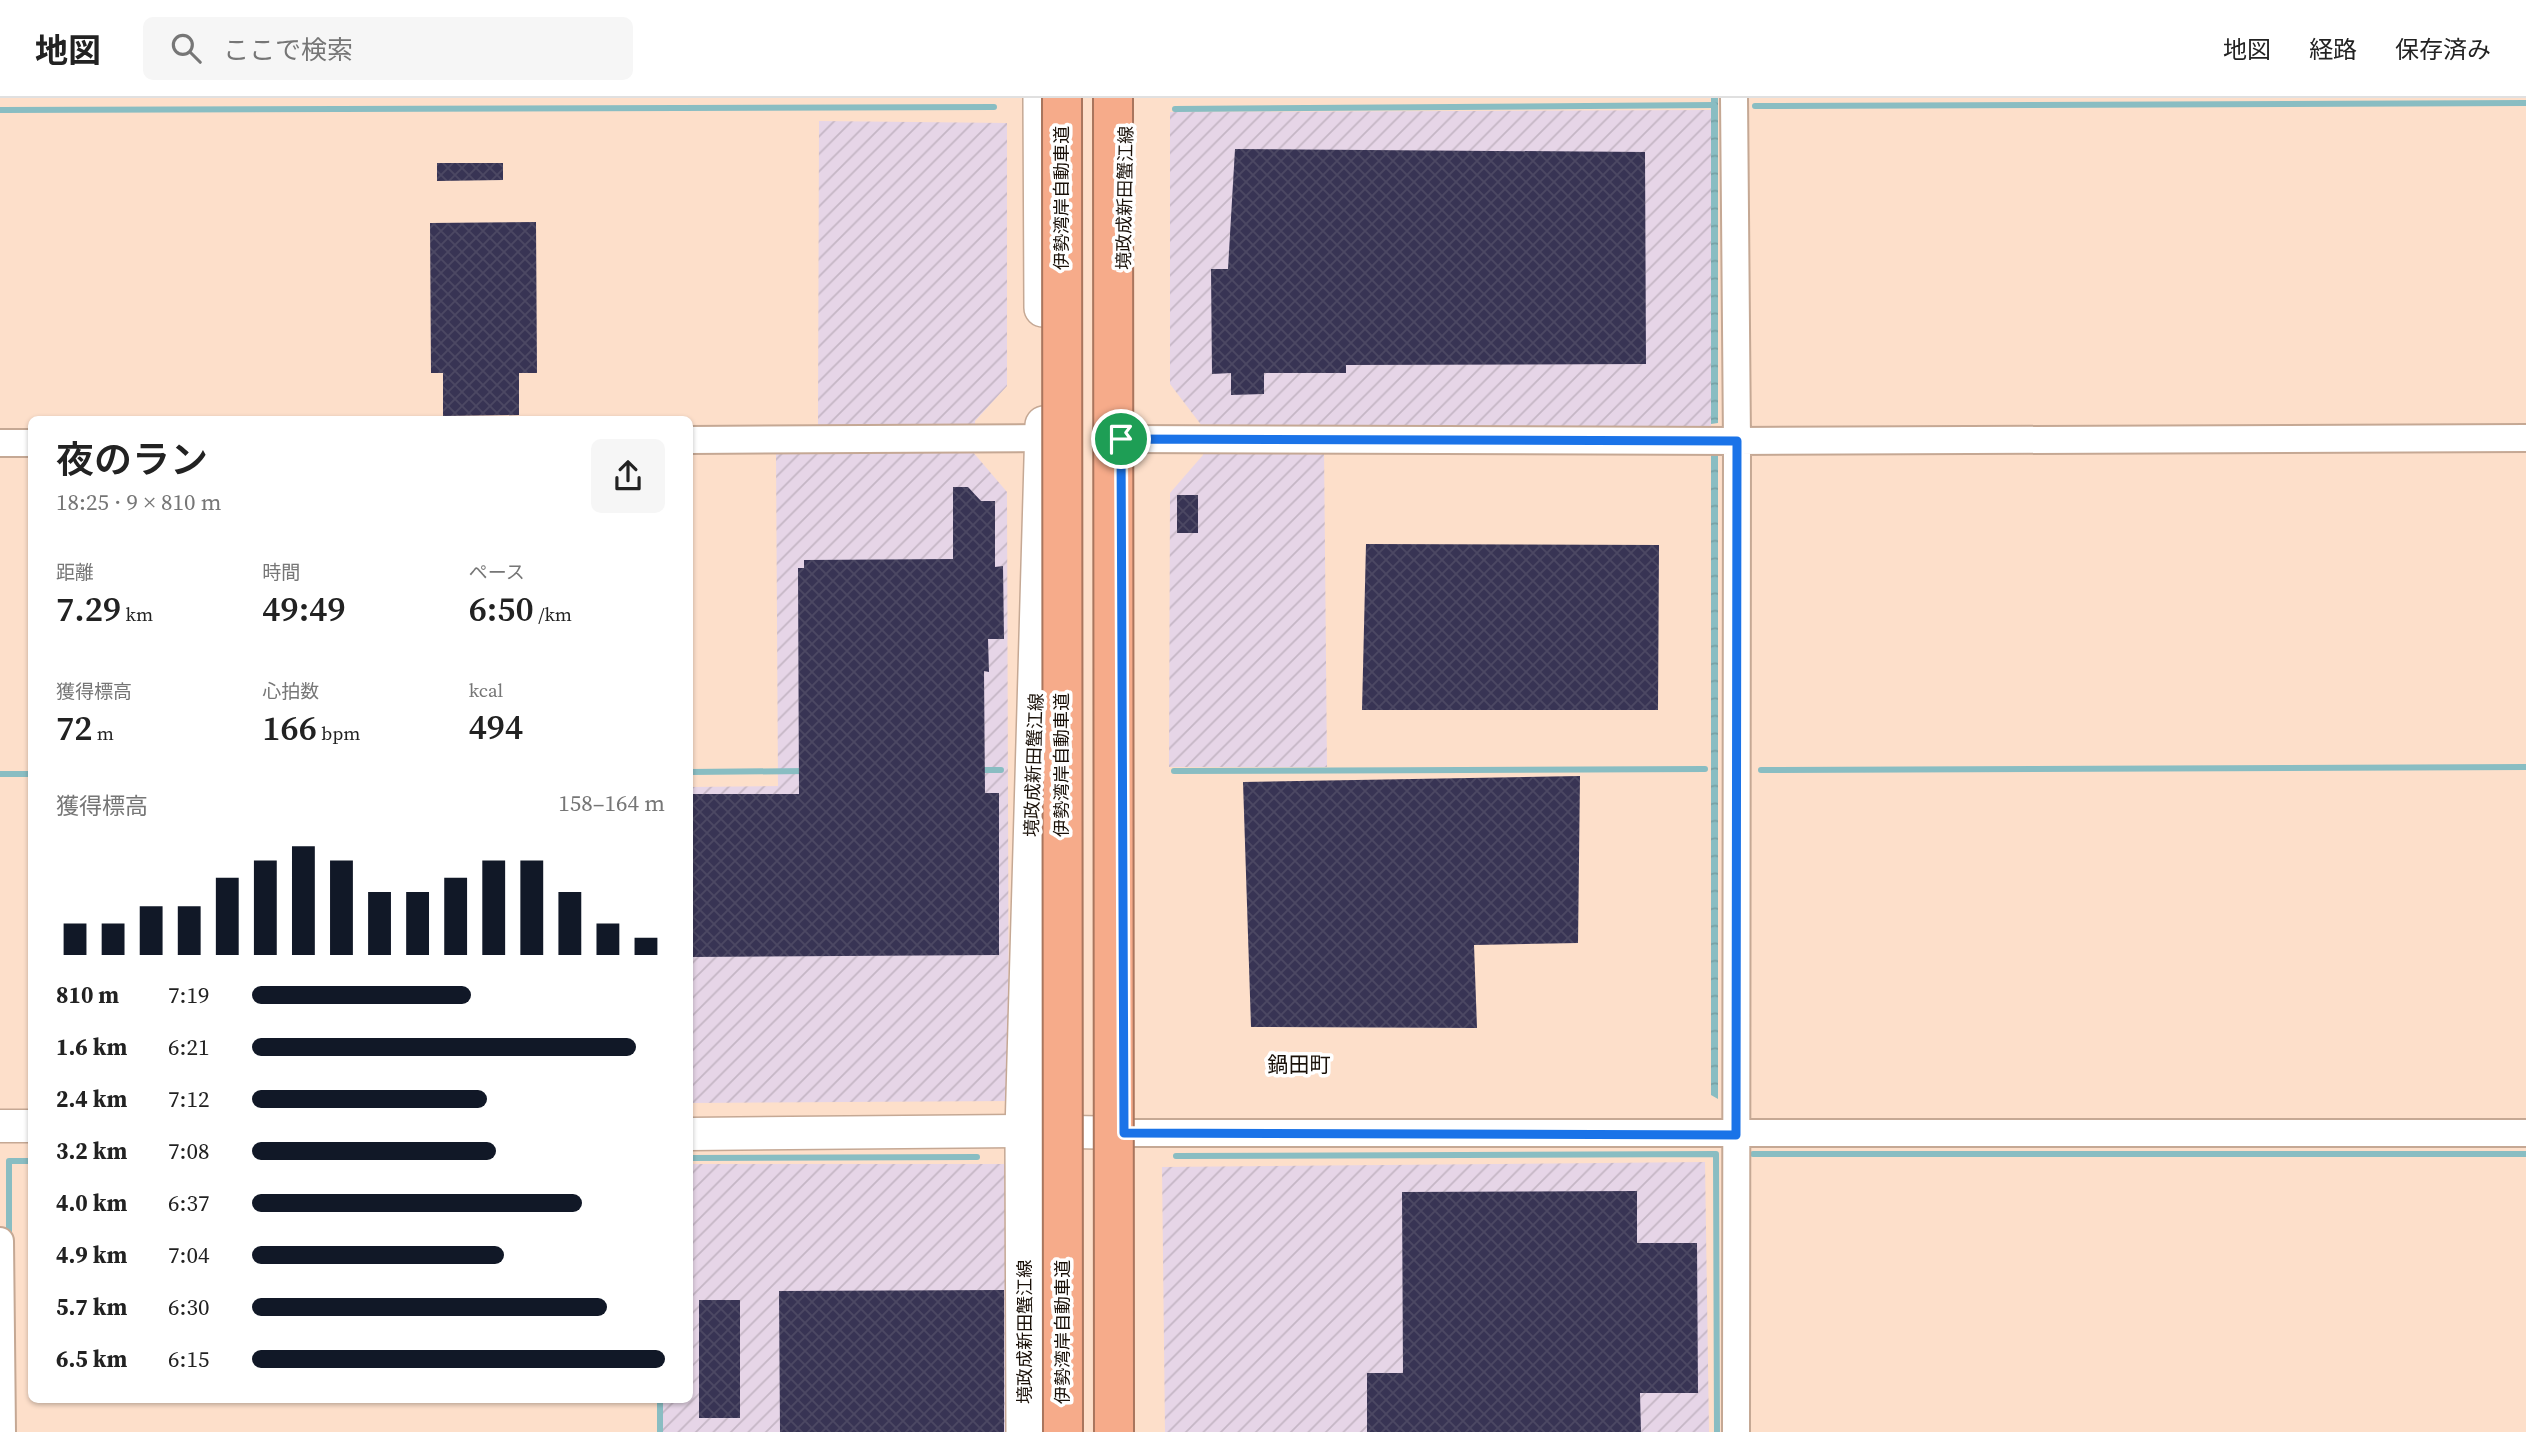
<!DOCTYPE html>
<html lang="ja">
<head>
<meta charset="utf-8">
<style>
  body { margin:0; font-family:"Source Serif 4","Noto Sans JP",serif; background:#f6f6f6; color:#222; height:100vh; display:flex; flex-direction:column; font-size:26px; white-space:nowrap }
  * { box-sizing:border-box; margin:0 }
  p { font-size:23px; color:#767676 }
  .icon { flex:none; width:38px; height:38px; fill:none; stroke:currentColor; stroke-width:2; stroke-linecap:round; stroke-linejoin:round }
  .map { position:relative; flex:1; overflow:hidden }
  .side { position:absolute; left:28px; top:318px; width:665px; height:987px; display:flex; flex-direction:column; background:#fff; border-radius:10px; box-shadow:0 2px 5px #0004 }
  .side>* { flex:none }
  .pin { position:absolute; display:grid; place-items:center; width:60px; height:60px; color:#fff; margin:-30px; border:4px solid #fff; border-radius:50%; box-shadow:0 2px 7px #0007 }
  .round { display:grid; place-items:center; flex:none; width:74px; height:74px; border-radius:10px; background:#f6f6f6 }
  .overview { display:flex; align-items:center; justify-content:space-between; height:119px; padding:0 28px }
  h1 { font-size:38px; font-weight:600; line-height:52px }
  .figures { display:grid; grid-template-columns:repeat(3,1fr); gap:10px; height:119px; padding:7px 28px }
  .figures div { display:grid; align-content:center }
  .figures b { font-size:35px; font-weight:600 }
  .figures small { font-size:19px; font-weight:400 }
  .figures p { font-size:19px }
  .chart { height:196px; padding:14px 28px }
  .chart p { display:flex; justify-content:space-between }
  .chart svg { width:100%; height:126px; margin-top:7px; stroke:#111827; stroke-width:6 }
  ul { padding:0 28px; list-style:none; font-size:23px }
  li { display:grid; grid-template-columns:112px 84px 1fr; align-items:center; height:52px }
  li i { height:18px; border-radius:9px; background:#111827 }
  header { display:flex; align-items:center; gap:42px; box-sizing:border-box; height:98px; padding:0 35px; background:#fff; border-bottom:2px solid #e0e0e0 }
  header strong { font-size:33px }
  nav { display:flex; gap:38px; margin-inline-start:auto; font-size:24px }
  .search { width:490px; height:63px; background:#f6f6f6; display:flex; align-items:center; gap:18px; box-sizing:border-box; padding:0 24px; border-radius:10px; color:#767676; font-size:26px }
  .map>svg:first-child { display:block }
  .industrial { fill:url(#industrial-furrows) }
  .water { fill:url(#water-waves) }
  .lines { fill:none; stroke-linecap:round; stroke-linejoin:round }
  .stream { stroke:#89bdc2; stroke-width:6 }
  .building { fill:url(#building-cross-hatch) }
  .minor-casing { stroke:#c5a894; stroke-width:30 }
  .tertiary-casing { stroke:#c5a894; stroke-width:35 }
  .secondary-casing { stroke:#c5a894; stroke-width:40 }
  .minor { stroke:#fff; stroke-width:26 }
  .tertiary { stroke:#fff; stroke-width:32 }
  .secondary { stroke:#fff; stroke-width:37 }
  .motorway-bridge-casing { stroke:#a9755d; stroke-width:42; stroke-linecap:butt }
  .motorway-bridge { stroke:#f6ab8a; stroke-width:38 }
  .route-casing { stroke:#fff; stroke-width:14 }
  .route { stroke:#1a73e8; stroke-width:9 }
  .labels { text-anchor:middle; stroke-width:7; stroke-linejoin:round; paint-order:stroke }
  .street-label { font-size:18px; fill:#1a1109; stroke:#fff }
  .quarter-label { font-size:21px; fill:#1a1109; stroke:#fff }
</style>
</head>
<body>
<header>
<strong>地図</strong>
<div class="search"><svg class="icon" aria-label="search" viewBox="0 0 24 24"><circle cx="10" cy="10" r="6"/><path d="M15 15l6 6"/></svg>ここで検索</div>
<nav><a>地図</a><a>経路</a><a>保存済み</a></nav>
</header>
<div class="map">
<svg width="2526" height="1334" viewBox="0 0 2526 1334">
  <defs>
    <pattern id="industrial-furrows" width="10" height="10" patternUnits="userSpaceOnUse" patternTransform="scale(1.75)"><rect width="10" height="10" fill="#e6d5e7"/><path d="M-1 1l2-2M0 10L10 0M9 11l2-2" fill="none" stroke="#c5b6c5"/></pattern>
    <pattern id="water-waves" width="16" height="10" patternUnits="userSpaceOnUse" patternTransform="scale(1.75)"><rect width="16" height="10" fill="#89bdc2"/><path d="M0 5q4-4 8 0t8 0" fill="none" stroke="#76a1a5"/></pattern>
    <pattern id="building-cross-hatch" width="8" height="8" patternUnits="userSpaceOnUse" patternTransform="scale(1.75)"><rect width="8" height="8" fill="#383454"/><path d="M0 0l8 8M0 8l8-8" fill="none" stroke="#4c4863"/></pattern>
  </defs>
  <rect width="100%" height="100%" fill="#fddfca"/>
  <!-- industrial -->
  <path class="industrial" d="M1711 12V330L1702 333 1202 328 1170 286V14Z
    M819 23 1007 25V288L975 323V329L818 330Z
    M1324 348 1327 669H1169L1170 395 1203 357 1204 349Z
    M972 353 1007 394 1009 1003 690 1005V689L778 688 776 355Z
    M1705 1064 1709 1334H1165L1162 1069Z
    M690 1066H1007L1010 1334H663L662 1302H690Z"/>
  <!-- water -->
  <path class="water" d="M1711 0H1718V325L1711 326Z
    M1718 354V1001L1711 997V355Z"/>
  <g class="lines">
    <!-- stream -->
    <path class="stream" d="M1755 8 2526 5
      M1175 11 1714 7
      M0 12 994 9
      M978 672H1001
      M1761 672 2526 669
      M1174 673 1705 671
      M690 674 807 673
      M0 676H32
      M1753 1056H2526
      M1176 1058 1716 1056 1717 1334
      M690 1060 977 1059
      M9 1140V1063H32
      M660 1302V1334"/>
  </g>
  <!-- building -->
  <path class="building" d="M1235 51 1645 54 1646 266 1346 267V275H1264V296L1231 297V275L1212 276 1211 171H1228Z
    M437 65H503V82L437 83Z
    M536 124 537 275H519V317L443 318V275H431L430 125Z
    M953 389H968L981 403H995V469L1003 468 1004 541H988L989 574 984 573 985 695H999V857L690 859V696H799L798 470H804V462L953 461Z
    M1177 397H1198V435H1177Z
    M1366 446 1659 447 1658 612H1362Z
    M1580 678 1578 845 1474 847 1477 930 1251 929 1243 684Z
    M1637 1093V1145H1697L1698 1295H1640L1641 1334H1367V1275H1403L1402 1094Z
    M1004 1192V1334H780L779 1193Z
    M699 1202H740V1320H699Z"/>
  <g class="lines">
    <defs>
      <path id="minor" d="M1734 0 1737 343 1736 1334
        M1121 341 1737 343 2526 340
        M690 342 1044 340
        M0 345H32
        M1124 1035H2526
        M0 1143 2 1334"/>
      <path id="tertiary" d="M0 1028H32
        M690 1036 1024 1033 1124 1035"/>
      <path id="secondary" d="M1042 0 1043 210
        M1025 1334 1024 1033 1044 327"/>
    </defs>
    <!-- minor casing -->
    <use href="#minor" class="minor-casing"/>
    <!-- tertiary casing -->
    <use href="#tertiary" class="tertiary-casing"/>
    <!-- secondary casing -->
    <use href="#secondary" class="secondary-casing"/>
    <!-- minor -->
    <use href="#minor" class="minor"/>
    <!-- tertiary -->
    <use href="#tertiary" class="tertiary"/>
    <!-- secondary -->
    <use href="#secondary" class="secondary"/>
    <defs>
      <path id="motorway-bridge" d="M1062 0 1063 1334
        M1113 0 1114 1334"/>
    </defs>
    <!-- motorway-bridge casing -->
    <use href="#motorway-bridge" class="motorway-bridge-casing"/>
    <!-- motorway-bridge -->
    <use href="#motorway-bridge" class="motorway-bridge"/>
  </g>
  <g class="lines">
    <defs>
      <path id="route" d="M1121 341 1737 343 1736 1037 1124 1035Z"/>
    </defs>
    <!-- route casing -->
    <use href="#route" class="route-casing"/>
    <!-- route -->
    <use href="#route" class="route"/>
  </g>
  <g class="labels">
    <!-- street labels -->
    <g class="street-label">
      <text transform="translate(1062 100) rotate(-90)" y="6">伊勢湾岸自動車道</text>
      <text transform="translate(1125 100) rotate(-89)" y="6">境政成新田蟹江線</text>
      <text transform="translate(1034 667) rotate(-88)" y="6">境政成新田蟹江線</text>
      <text transform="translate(1062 667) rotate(-90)" y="6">伊勢湾岸自動車道</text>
      <text transform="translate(1025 1234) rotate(-90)" y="6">境政成新田蟹江線</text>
      <text transform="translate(1063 1234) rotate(-90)" y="6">伊勢湾岸自動車道</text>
    </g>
    <!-- quarter labels -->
    <g class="quarter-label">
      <text x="1299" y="974">鍋田町</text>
    </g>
  </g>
</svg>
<div class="pin" style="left:1121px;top:341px;background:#1e9e55"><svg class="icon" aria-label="arrive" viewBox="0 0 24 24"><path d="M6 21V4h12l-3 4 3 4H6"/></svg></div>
<section class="side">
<div class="overview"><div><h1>夜のラン</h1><p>18:25 · 9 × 810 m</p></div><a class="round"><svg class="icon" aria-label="share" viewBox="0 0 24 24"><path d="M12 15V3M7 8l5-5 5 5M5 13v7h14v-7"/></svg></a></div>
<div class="figures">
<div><p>距離</p><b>7.29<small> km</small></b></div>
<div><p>時間</p><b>49:49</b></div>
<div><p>ペース</p><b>6:50<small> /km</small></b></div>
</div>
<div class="figures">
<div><p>獲得標高</p><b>72<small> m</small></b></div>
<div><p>心拍数</p><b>166<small> bpm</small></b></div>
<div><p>kcal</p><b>494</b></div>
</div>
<div class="chart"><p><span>獲得標高</span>158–164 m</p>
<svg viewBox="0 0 160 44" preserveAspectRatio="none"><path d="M5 44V33M15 44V33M25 44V27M35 44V27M45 44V17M55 44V11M65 44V6M75 44V11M85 44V22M95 44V22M105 44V17M115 44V11M125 44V11M135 44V22M145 44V33M155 44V38"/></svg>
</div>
<ul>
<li><b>810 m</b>7:19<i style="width:53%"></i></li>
<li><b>1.6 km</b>6:21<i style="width:93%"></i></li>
<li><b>2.4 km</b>7:12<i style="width:57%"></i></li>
<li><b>3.2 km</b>7:08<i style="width:59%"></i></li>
<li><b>4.0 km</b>6:37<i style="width:80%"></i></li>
<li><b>4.9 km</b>7:04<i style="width:61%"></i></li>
<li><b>5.7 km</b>6:30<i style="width:86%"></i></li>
<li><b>6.5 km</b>6:15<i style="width:100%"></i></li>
</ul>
</section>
</div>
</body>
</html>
